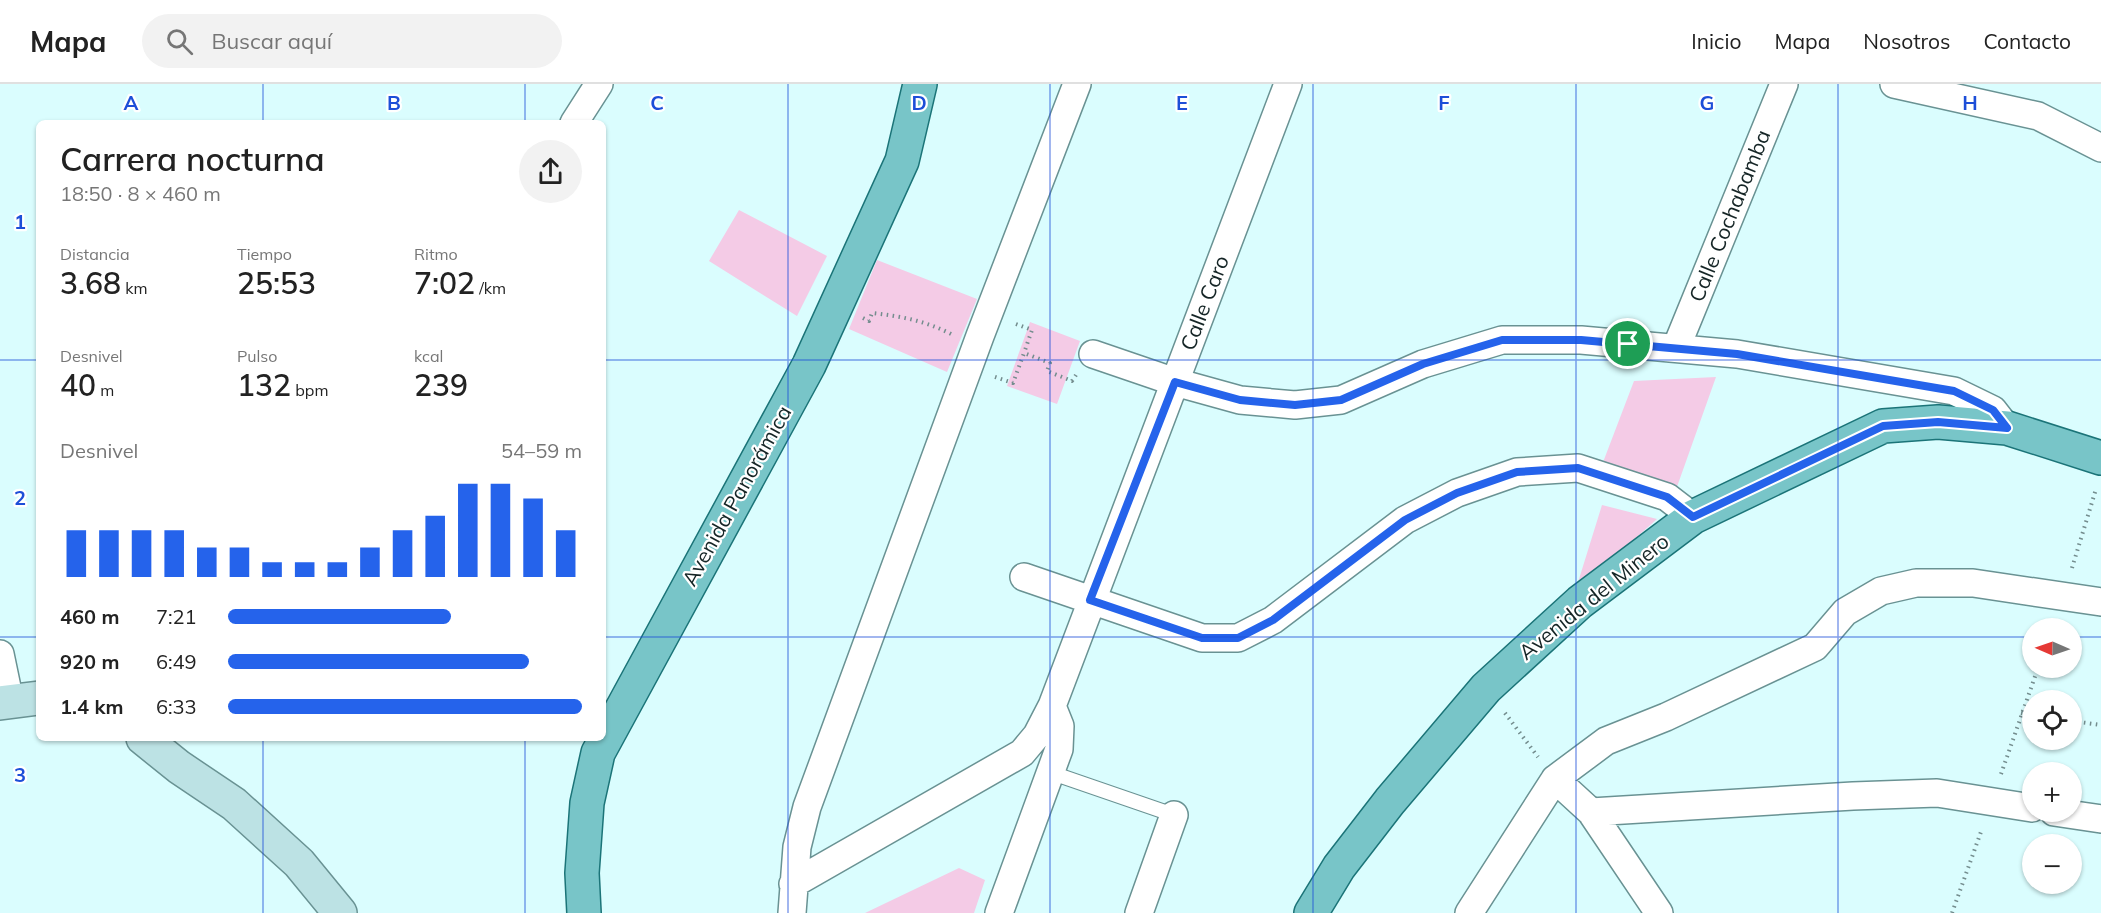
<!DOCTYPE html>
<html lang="es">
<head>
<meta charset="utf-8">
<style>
  body { margin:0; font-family:Mulish,sans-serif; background:#f2f2f2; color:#222; height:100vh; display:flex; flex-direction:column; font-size:22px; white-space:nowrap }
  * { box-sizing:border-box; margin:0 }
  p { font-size:20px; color:#767676 }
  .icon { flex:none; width:33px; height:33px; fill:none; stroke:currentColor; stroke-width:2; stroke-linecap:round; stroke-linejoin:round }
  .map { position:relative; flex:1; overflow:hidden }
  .details { position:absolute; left:36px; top:36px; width:570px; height:621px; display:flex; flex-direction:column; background:#fff; border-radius:9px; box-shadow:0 2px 4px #0004 }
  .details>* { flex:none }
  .needle { width:39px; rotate:272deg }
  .buttons { position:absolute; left:2022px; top:534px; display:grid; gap:12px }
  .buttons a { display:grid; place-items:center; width:60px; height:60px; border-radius:50%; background:#fff; box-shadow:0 2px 4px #0004; font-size:30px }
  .pin { position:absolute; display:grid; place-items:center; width:51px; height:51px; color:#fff; margin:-26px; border:3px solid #fff; border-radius:50%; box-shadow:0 2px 6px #0007 }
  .round { display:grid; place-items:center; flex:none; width:63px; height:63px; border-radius:32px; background:#f2f2f2 }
  .headline { display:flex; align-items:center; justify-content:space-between; height:102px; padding:0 24px }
  h1 { font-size:33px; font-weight:600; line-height:45px }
  .metrics { display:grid; grid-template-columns:repeat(3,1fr); gap:9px; height:102px; padding:6px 24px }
  .metrics div { display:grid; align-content:center }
  .metrics b { font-size:30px; font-weight:600 }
  .metrics small { font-size:16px; font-weight:400 }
  .metrics p { font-size:16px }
  .chart { height:168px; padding:12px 24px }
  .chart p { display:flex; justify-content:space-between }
  .chart svg { width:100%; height:108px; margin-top:6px; stroke:#2563eb; stroke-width:6 }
  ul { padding:0 24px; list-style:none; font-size:20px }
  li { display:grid; grid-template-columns:96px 72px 1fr; align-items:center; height:45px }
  li i { height:15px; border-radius:8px; background:#2563eb }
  header { display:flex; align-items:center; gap:36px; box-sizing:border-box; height:84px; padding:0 30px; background:#fff; border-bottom:2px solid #e0e0e0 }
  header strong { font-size:28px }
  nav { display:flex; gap:33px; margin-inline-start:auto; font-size:21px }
  .search { width:420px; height:54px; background:#f2f2f2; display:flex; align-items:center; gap:15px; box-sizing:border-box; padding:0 21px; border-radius:33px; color:#767676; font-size:22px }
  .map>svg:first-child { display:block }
  .green { fill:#f4cbe6 }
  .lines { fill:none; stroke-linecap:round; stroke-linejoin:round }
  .lane-casing { stroke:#699293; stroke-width:16 }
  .street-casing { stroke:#699293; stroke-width:30 }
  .secondary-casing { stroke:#699293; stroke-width:36 }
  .primary-casing { stroke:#1b7478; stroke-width:36 }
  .path { stroke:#748d8e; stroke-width:4; stroke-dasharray:1.5 4.5; stroke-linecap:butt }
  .lane { stroke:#fff; stroke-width:14 }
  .street { stroke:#fff; stroke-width:27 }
  .secondary { stroke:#bce2e4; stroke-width:33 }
  .primary { stroke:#78c5c8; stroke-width:33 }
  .route-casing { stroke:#fff; stroke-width:12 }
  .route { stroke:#2563eb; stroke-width:8 }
  .grid { fill:none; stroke:#1d4ed8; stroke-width:1.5; stroke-opacity:0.55 }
  .labels { text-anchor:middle; stroke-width:4.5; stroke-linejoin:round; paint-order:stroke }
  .street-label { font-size:21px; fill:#152526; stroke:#fff }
  .grid-label { font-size:20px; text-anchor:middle; font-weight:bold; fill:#1d4ed8; stroke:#fff; stroke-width:4.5; stroke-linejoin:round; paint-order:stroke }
</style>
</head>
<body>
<header>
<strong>Mapa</strong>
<div class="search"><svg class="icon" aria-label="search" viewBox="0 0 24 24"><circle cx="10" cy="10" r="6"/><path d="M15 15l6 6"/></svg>Buscar aquí</div>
<nav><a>Inicio</a><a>Mapa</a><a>Nosotros</a><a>Contacto</a></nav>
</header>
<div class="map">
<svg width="2101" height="829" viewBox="0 0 2101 829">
  <rect width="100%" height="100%" fill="#dafdfe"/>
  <!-- green -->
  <path class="green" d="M739 126 827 172 797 232 709 177Z
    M877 176 977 215 947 288 849 245Z
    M1030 238 1080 257 1057 320 1007 302Z
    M1716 293 1673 414 1597 394 1634 297Z
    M1602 421 1657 435 1575 508Z
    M959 784 985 796 974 829H865Z"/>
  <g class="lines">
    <defs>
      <path id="lane" d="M1052 689 1174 731"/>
      <path id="street" d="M1894 0 2038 32 2101 64
        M574 39 599 0
        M1676 264 1784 0
        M1093 270 1175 298 1240 316 1295 321 1341 316 1423 280 1502 256H1581L1737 270 1954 307 1993 326 2007 344
        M1024 493 1202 554H1238L1273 536 1405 436 1457 409 1517 388 1578 384 1667 413 1693 433
        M0 570 10 618
        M1555 695 1591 728 1659 829
        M1591 728 1853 712 1937 709 2032 724
        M2054 728 2101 735
        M793 800 1022 669 1037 651 1052 622 1288 0
        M792 829 797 763 807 723 980 252 1077 0
        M999 829 1059 665 1060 642 1052 622
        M1139 829 1174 731
        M1469 829 1555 695 1606 657 1666 633 1815 563 1845 528 1881 507 1916 499H1973L2101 518"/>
      <path id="secondary" d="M0 619 39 614
        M143 654 179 683 234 720 299 779 340 829"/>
      <path id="primary" d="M584 829 582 789 587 719 598 669 809 281 902 77 920 0
        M1311 829 1339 783 1390 717 1486 604 1580 518 1693 433 1883 342 1938 338 2007 344 2101 374"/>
    </defs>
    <!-- lane casing -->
    <use href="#lane" class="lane-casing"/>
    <!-- street casing -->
    <use href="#street" class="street-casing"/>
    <!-- secondary casing -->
    <use href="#secondary" class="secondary-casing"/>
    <!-- primary casing -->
    <use href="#primary" class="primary-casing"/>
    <!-- path -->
    <path class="path" d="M863 234 869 237 872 229C900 232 926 237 951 250
      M1016 240 1032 246 1024 269
      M995 293 1013 299 1024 269 1050 279 1047 287 1072 297 1076 291
      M2072 484 2096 405
      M1505 629 1538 673
      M2021 629 2032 631
      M2072 637 2101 641
      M2001 690 2038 584
      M1952 829 1982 745"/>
    <!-- lane -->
    <use href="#lane" class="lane"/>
    <!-- street -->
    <use href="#street" class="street"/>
    <!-- secondary -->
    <use href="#secondary" class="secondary"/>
    <!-- primary -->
    <use href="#primary" class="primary"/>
  </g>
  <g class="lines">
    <defs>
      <path id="route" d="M1502 256H1581L1737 270 1954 307 1993 326 2007 344 1938 338 1883 342 1693 433 1667 413 1578 384 1517 388 1457 409 1405 436 1273 536 1238 554H1202L1090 516 1175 298 1240 316 1295 321 1341 316 1423 280Z"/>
    </defs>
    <!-- route casing -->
    <use href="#route" class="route-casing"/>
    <!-- route -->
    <use href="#route" class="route"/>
  </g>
  <!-- grid -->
  <path class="grid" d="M263 0V39M525 0V39M788 0V829M1050 0V829M1313 0V829M1576 0V829M1838 0V829M0 276H39M603 276H2101M0 553H39M603 553H2032M2072 553H2101M263 654V829M525 654V829"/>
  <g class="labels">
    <!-- street labels -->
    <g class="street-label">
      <text transform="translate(1730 132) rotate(-68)" y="7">Calle Cochabamba</text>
      <text transform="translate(1205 219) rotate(-69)" y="7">Calle Caro</text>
      <text transform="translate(737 412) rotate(-61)" y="7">Avenida Panorámica</text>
      <text transform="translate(1594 513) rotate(-39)" y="7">Avenida del Minero</text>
    </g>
  </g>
  <g class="grid-label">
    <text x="131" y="26">A</text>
    <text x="394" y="26">B</text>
    <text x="657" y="26">C</text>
    <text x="919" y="26">D</text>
    <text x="1182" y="26">E</text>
    <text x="1444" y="26">F</text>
    <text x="1707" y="26">G</text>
    <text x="1970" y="26">H</text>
    <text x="20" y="145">1</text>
    <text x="20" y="421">2</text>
    <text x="20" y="698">3</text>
  </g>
</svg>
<div class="buttons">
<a><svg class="needle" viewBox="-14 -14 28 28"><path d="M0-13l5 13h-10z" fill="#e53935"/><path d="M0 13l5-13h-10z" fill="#767676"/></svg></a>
<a><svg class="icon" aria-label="locate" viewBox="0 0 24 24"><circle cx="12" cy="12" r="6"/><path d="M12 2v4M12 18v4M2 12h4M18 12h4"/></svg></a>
<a>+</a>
<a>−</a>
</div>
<div class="pin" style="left:1628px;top:260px;background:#1e9e55"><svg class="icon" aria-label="arrive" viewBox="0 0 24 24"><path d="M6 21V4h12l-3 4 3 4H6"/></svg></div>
<section class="details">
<div class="headline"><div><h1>Carrera nocturna</h1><p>18:50 · 8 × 460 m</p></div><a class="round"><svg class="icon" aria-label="share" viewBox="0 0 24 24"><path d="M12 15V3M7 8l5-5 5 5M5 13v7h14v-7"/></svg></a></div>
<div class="metrics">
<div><p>Distancia</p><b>3.68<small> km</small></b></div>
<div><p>Tiempo</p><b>25:53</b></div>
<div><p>Ritmo</p><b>7:02<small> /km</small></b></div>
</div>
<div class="metrics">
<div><p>Desnivel</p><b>40<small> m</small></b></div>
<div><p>Pulso</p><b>132<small> bpm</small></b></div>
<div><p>kcal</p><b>239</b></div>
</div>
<div class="chart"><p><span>Desnivel</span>54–59 m</p>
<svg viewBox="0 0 160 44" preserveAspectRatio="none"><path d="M5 44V25M15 44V25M25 44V25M35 44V25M45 44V32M55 44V32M65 44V38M75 44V38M85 44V38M95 44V32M105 44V25M115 44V19M125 44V6M135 44V6M145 44V12M155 44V25"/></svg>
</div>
<ul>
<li><b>460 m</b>7:21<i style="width:63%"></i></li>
<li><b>920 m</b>6:49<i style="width:85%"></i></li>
<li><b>1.4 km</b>6:33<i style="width:100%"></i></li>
</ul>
</section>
</div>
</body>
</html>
